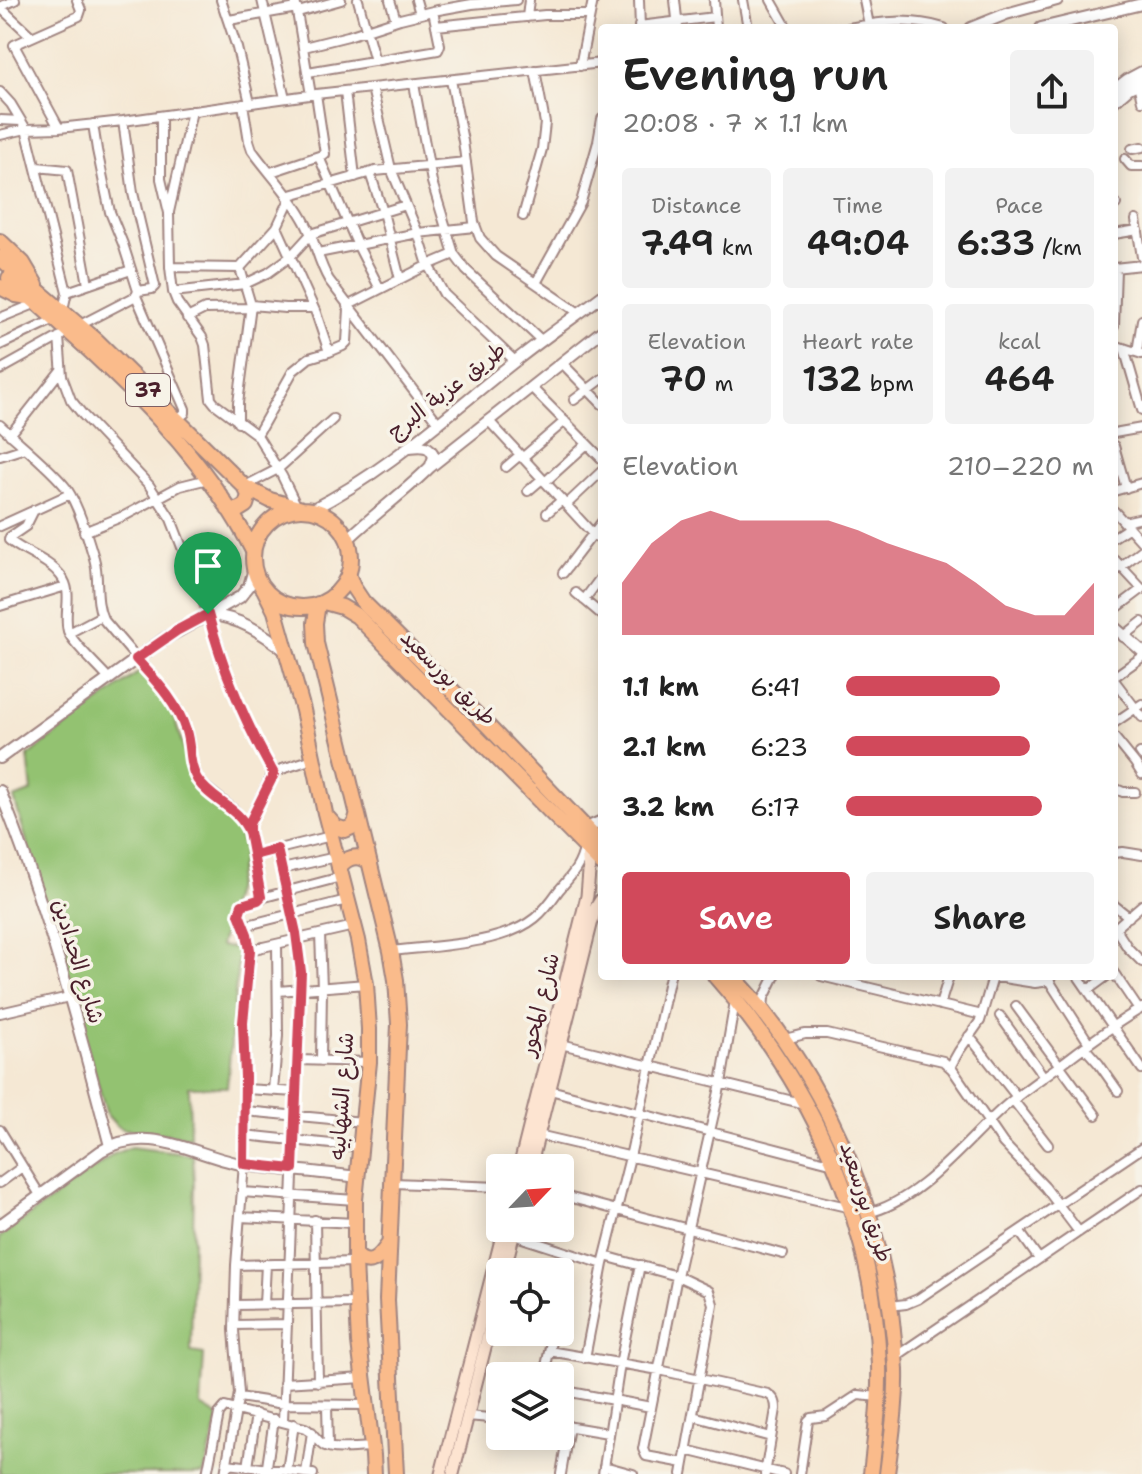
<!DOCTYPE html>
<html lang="en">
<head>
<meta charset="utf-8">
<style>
  body { margin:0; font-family:"Shantell Sans","Playpen Sans Arabic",sans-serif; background:#f2f2f2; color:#222; height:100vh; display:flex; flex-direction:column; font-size:30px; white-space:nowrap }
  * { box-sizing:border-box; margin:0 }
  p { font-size:26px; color:#767676 }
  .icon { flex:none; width:44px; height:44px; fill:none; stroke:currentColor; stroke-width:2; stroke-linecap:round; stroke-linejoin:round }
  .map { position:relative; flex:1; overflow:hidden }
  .panel { position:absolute; left:598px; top:24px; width:520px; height:956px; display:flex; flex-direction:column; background:#fff; border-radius:8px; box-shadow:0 4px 20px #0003 }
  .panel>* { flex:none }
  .needle { width:52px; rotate:65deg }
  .buttons { position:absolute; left:486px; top:1154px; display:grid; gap:16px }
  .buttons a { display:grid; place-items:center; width:88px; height:88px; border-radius:8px; background:#fff; box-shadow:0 4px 20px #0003; font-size:40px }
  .pin { position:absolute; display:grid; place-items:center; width:68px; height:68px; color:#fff; margin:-82px -34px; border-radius:50% 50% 50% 0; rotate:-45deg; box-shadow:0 0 8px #0007 }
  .pin .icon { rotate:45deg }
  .round { display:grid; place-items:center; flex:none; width:84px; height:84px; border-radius:8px; background:#f2f2f2 }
  .summary { display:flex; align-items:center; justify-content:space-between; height:136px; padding:0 24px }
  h1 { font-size:44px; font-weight:600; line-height:60px }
  .figures { display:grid; grid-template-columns:repeat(3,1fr); gap:12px; height:136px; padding:8px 24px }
  .figures div { display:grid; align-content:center; border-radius:8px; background:#f2f2f2; text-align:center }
  .figures b { font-size:34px; font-weight:600 }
  .figures small { font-size:22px; font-weight:400 }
  .figures p { font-size:22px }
  .chart { height:224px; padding:16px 24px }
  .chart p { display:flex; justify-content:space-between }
  .chart svg { width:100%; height:144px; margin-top:8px; fill:#d1495b; opacity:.7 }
  .primary-button { display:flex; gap:16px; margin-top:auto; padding:16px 24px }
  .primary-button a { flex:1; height:92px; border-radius:8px; background:#d1495b; color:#fff; font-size:32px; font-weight:600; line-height:92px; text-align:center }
  .primary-button a+a { background:#f2f2f2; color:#222 }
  ul { padding:0 24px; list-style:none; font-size:26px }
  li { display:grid; grid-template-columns:128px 96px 1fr; align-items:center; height:60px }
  li i { height:20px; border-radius:10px; background:#d1495b }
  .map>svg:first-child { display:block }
  .green { fill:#93c271; stroke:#6e704e; stroke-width:2 }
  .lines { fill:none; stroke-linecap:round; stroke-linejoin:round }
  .minor-casing { stroke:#a08480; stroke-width:12 }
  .tertiary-casing { stroke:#a08480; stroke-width:14 }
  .secondary-casing { stroke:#a08480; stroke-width:15 }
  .trunk-casing { stroke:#a08480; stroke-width:18 }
  .minor { stroke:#fff; stroke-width:8 }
  .tertiary { stroke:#fff; stroke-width:10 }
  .secondary { stroke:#fde4d1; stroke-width:11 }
  .trunk { stroke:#fabb8b; stroke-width:14 }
  .route-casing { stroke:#fff; stroke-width:16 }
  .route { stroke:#d1495b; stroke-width:10 }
  .labels { text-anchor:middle; stroke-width:7; stroke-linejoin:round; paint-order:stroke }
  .shield { fill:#f7f3e8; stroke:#7e5f64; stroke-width:2 }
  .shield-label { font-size:20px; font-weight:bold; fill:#4a1f2b }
  .street-label { font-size:22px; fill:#4a1f2b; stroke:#f7f3e8 }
</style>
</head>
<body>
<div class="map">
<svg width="1142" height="1474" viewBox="0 0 1142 1474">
  <rect width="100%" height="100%" fill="#f7f3e8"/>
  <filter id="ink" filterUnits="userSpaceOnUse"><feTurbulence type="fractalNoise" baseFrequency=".0125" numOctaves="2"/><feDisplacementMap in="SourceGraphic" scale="16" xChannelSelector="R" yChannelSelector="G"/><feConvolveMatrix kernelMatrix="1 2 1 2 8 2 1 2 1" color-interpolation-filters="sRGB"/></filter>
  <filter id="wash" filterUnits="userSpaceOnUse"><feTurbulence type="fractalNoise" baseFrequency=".006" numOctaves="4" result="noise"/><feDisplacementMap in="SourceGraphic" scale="32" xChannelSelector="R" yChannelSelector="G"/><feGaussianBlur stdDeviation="1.8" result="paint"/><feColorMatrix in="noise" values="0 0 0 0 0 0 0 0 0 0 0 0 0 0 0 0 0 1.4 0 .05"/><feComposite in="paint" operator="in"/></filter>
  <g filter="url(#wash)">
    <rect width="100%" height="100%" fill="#f5e8d4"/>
    <!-- green -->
    <path class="green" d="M143 669 169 701 196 789 215 799 228 812 237 827 244 850 220 946 239 949 227 1087H189L190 1137 123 1129 116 1125 107 1115 14 798 32 791 28 756Z
      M131 1147 193 1155 194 1181 191 1352 204 1354 201 1406 219 1417 204 1474H0V1237L114 1154Z"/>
  </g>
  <g filter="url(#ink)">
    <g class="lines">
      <defs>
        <path id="minor" d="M221 0 237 48 250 103
          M262 0 285 98
          M295 0 311 95
          M358 0 375 61
          M390 0 396 20
          M416 0 420 14
          M639 0 640 28
          M675 0 678 28
          M714 0 716 28
          M743 0 748 28
          M771 0 787 28
          M864 0 869 25
          M0 7 31 36
          M0 7 15 0
          M298 12 341 0
          M527 17 529 0
          M229 20 297 8
          M436 26 545 15H590
          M639 26 715 17
          M849 28C883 21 910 18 944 28
          M304 47 348 36 400 19 433 11 472 4 516 0
          M580 66 593 0
          M308 72 438 50 440 45 433 11
          M451 80 463 141 474 222 480 238 496 256 579 313
          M414 84 432 182 454 254 466 270 542 341
          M1138 84 1142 101
          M372 88 391 169 418 233 428 265 444 294 515 361
          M345 91 355 177
          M0 92 11 104 26 129 67 292 63 310
          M243 104 249 141 252 150C269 174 291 195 305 222 315 240 318 262 329 280L439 424
          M161 116V179L169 213 170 267 173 292 177 302 202 337 205 345 211 399 215 404 257 435 282 476 297 507
          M0 120 21 121
          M123 121 133 193 155 286 152 289 138 291
          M93 124 97 150 110 212 123 244 138 291 136 296 185 409V413L176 420
          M59 128 14 45 79 16 81 10 77 0
          M0 135 26 129 59 128 123 121 316 94 602 63
          M1132 149 1142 147
          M319 157 358 246 380 289
          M1125 159 1131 166H1142
          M37 167 67 170 88 284
          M271 172 325 154 316 94
          M370 173 383 212 400 279
          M287 196 375 171 466 162
          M1114 204H1116
          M169 212 192 111
          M523 216 542 149 545 123 535 70
          M1136 220 1142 257
          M277 227 316 313 329 352 343 346 347 342 349 309
          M1114 234 1138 230
          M318 253 418 233 475 227
          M170 267 240 268 277 227 290 199
          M240 268 251 305 285 308H313
          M1114 268 1142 265
          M536 283 581 202 598 142 602 119
          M67 292 131 270
          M173 292 245 284 268 273 290 257 311 234 406 205
          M347 306 428 265 454 254
          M0 318 37 303
          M187 318 205 309 251 308
          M80 325 136 296
          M1114 326 1116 268
          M59 337 62 376 71 400 83 415 149 485 171 519 208 614 233 690 249 727 274 774
          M0 345 55 319
          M1114 345 1142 354
          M1124 348 1142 410
          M1137 352 1142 320
          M562 363 602 404
          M0 370 61 336
          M531 387 602 459
          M574 400 602 379
          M488 420 593 534 602 541
          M238 423V403L251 305
          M0 425C19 443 52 469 67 489 79 507 88 538 94 558 100 578 94 600 103 619L166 693 176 708 187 735 192 768 199 782 234 810 248 828
          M1114 433 1142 428
          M10 435 61 370
          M257 435 293 371 309 358 329 352
          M1114 446 1126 488
          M0 456 25 448
          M522 458 565 421
          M506 467 520 455
          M545 482 587 444
          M245 486 278 469 333 419
          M528 491 542 479
          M1114 491 1142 483
          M566 505 602 471
          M34 510 26 526 10 537 9 540C24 553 48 559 61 576 74 593 63 612 68 631 72 643 100 668 109 679
          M1114 511 1142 542
          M547 513 562 500
          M1124 522 1142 518
          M0 526 70 494
          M84 532 126 515 180 486 208 479
          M1114 537 1128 528
          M1114 559 1142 589
          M1114 572 1142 550
          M563 573 602 522
          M576 593 602 615
          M584 600 602 576
          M0 606 66 586
          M1114 610 1142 589
          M69 633 101 616
          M1123 637 1142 622
          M1114 677 1142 657
          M1114 680 1142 717
          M1114 723 1142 704
          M1114 737 1135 763 1142 774
          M1140 753 1142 756
          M1114 788 1123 792H1135
          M277 849 296 933 301 980 283 1421
          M1114 853 1123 852 1142 855
          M254 855 331 836
          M282 869 336 857
          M261 898 341 877
          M1114 905 1129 917
          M244 926 347 900
          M1115 928 1128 948 1142 962
          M1114 929 1142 905
          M320 934 322 988 321 1061
          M250 950 354 926
          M391 951C434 946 502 945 535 918 545 910 552 900 559 890 571 876 581 866 584 848
          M1114 973 1139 1010
          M821 976 982 1015
          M990 976 1035 983 1043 982 1052 976
          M1078 976 1142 1069
          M1048 979 1089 1043
          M1088 990 1107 976
          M278 991 366 984
          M940 1005 949 976
          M1016 1006 1096 1115
          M763 1010 764 998 775 976
          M0 1013 69 997
          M1000 1016 1044 1077
          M969 1036 1017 1097
          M785 1039 805 1034H827L943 1061 952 1069 1003 1143 1045 1187 1079 1232
          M561 1044 805 1104
          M1084 1047 1099 1064 1118 1091
          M298 1060 369 1062
          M950 1067 959 1051 980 1021 993 977
          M245 1089 296 1092
          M273 1090 278 1036 277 944
          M550 1090 834 1164
          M1013 1100 1048 1145
          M245 1111 363 1122
          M0 1130 40 1195
          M244 1135 360 1147
          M538 1135 851 1208
          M0 1183 22 1167
          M393 1183 500 1187
          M242 1192 355 1200
          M560 1195 783 1254
          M867 1213C919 1202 964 1143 1002 1109 1019 1094 1038 1081 1056 1068 1084 1047 1112 1025 1142 1008
          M240 1217 354 1223
          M315 1220 318 1382
          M1019 1231 1039 1259
          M513 1235 603 1264
          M605 1256 677 1276 709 1291 713 1304 682 1474
          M236 1265 355 1262
          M560 1297 569 1253
          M264 1304 266 1264
          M235 1305 357 1303
          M889 1306 906 1304 918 1299 1142 1148
          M234 1325 287 1324
          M549 1351 659 1370 768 1394C774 1398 776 1401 776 1409L765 1474
          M895 1357 1142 1189
          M585 1358 603 1264 630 1157 670 976
          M544 1376 553 1332
          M284 1383 363 1378
          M560 1390 651 1407
          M239 1397 284 1404 366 1405
          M327 1405 328 1447
          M468 1416 500 1419
          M693 1416 771 1437
          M560 1425 608 1433
          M686 1450 784 1474
          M684 1463 646 1456 643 1449 677 1276 721 1083 735 1001
          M227 1464 313 1474
          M604 1466 633 1474
          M248 1467 256 1414
          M287 1471 294 1424
          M266 1473 274 1419
          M306 1473 312 1432
          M207 1474 219 1414 225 1407 305 1428C314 1433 317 1441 325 1446 335 1451 361 1447 372 1447
          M225 1474 239 1393 234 1330 236 1265 244 1164 245 1077 243 1023 250 954 247 934 239 914 242 905 258 900 261 895 249 827 251 818 272 775 279 770 313 759
          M561 1474 569 1426
          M603 1474 620 1364 640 1265
          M800 1474 808 1421 811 1418 826 1416 858 1395 879 1397"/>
        <path id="tertiary" d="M971 28 1006 14 1057 0
          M1041 28 1142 4
          M1114 90 1127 80 1142 72
          M1114 101 1129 88 1142 82
          M409 447C421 446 430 444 434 457L431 465
          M311 510C386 472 448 414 514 362 543 339 573 318 602 296
          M347 540C374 514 404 493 430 467L602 331
          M208 614C240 618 262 632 287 652
          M1114 627 1142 651
          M0 758 164 639 240 597 249 586 254 569
          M0 791C46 904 79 1027 110 1146
          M586 828 602 821
          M0 1225 101 1151C151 1122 196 1157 246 1165 282 1170 320 1172 357 1177"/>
        <path id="secondary" d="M519 1168 587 896 589 872 587 849
          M530 1168 595 909 602 898
          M504 1272 515 1228
          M441 1474 504 1228
          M453 1474 500 1288"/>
        <path id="trunk" d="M0 241 23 263 36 285
          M0 258 96 340 245 487 270 500 302 509
          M9 278C100 360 197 440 253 551
          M0 287 16 295 29 297
          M228 509 238 510 246 505 249 495 245 487
          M253 558a49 49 0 1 1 98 0a49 49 0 1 1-98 0Z
          M348 574 353 587 363 602 486 724 602 845
          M264 589 275 611 303 710 325 813 358 940 366 984 369 1029V1062L355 1200V1262L359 1343 373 1455 374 1474
          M324 602 342 607 357 616 602 864
          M318 604 315 623 316 643 391 951 396 980 399 1024 387 1300 396 1474
          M327 817 336 827 345 830 354 826 357 816
          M339 868C346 857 357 854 368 861
          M715 976C811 1084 874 1220 879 1365 880 1402 875 1438 871 1474
          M733 976C829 1079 891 1230 896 1370 897 1405 891 1440 887 1474
          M355 1254C369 1270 379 1258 388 1245"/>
      </defs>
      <!-- minor casing -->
      <use href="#minor" class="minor-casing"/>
      <!-- tertiary casing -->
      <use href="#tertiary" class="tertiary-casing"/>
      <!-- secondary casing -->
      <use href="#secondary" class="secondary-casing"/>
      <!-- trunk casing -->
      <use href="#trunk" class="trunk-casing"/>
      <!-- minor -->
      <use href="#minor" class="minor"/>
      <!-- tertiary -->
      <use href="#tertiary" class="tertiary"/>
      <!-- secondary -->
      <use href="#secondary" class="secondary"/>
      <!-- trunk -->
      <use href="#trunk" class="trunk"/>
    </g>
  </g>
  <g class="lines" filter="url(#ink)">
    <defs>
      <path id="route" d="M208 614C223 670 245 723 274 774L249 824V832L261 897 258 900 242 905 239 914 247 934 250 950 243 1023 245 1077 244 1164 293 1169 301 972 296 933 277 849 254 855 249 832C239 807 211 801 197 779 188 764 191 747 186 731 177 702 156 681 136 659L178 630 208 614"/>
    </defs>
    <!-- route casing -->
    <use href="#route" class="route-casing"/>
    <!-- route -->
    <use href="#route" class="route"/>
  </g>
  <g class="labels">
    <!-- shield labels -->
    <rect class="shield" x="126" y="374" width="44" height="32" rx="6"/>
    <g class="shield-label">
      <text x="148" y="397">37</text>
    </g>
    <!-- street labels -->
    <g class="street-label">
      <text transform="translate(446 390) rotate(-38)" y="8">طريق عزبة البرج</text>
      <text transform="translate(449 677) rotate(45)" y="8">طريق بورسعيد</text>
      <text transform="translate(79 961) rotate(73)" y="8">شارع الحدادين</text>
      <text transform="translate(539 1004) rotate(-76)" y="8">شارع المحور</text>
      <text transform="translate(341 1096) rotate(-86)" y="8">شارع الشهابيه</text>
      <text transform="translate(867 1202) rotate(72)" y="8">طريق بورسعيد</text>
    </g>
  </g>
</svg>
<div class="buttons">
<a><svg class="needle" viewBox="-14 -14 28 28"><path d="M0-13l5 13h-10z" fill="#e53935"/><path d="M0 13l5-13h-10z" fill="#767676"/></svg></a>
<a><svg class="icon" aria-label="locate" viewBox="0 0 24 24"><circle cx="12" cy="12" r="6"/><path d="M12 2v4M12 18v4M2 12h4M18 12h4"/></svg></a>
<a><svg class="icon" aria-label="layers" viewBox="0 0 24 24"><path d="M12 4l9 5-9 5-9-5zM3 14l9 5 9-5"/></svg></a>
</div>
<div class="pin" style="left:208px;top:614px;background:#1e9e55"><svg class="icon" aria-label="arrive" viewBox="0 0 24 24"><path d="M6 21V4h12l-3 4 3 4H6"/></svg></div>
<section class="panel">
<div class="summary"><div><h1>Evening run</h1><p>20:08 · 7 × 1.1 km</p></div><a class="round"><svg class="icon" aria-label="share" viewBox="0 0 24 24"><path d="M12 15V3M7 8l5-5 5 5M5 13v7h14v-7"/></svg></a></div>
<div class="figures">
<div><p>Distance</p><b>7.49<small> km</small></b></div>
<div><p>Time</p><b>49:04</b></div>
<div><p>Pace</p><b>6:33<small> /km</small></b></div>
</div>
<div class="figures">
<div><p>Elevation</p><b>70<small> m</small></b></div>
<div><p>Heart rate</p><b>132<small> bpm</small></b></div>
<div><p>kcal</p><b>464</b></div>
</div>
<div class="chart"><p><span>Elevation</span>210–220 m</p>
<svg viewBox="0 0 160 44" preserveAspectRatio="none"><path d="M0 44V28L10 16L20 9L30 6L40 9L50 9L60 9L70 9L80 12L90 16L100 19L110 22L120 28L130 35L140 38L150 38L160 28V44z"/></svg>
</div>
<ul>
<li><b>1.1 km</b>6:41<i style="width:62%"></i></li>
<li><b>2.1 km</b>6:23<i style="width:74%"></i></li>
<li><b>3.2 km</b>6:17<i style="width:79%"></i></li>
</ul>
<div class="primary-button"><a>Save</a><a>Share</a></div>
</section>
</div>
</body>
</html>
